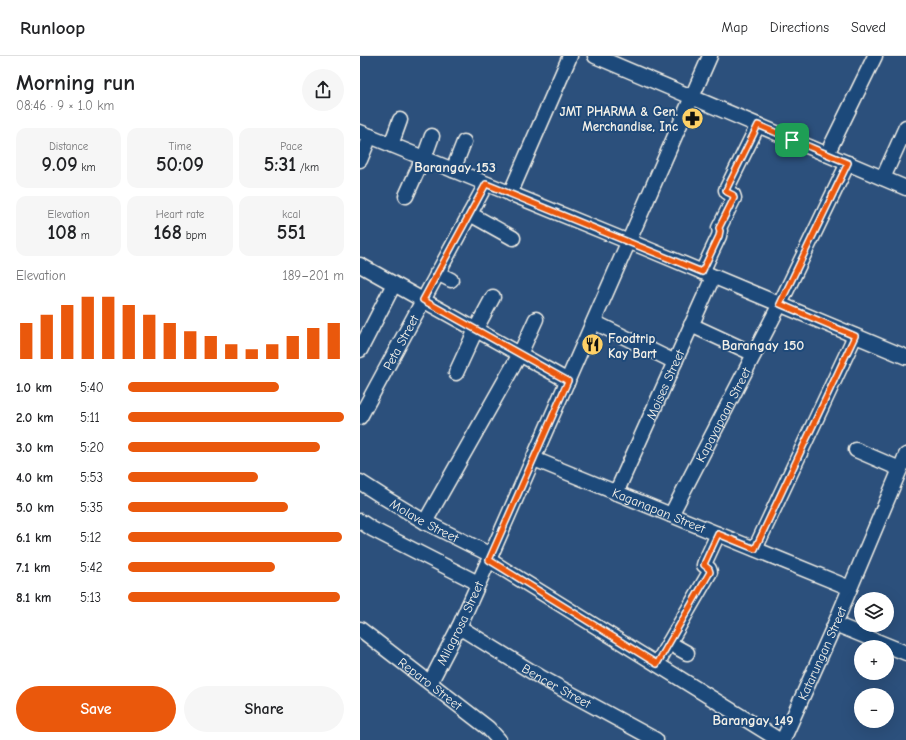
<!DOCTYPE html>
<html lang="en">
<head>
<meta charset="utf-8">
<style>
  body { margin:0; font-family:"Comic Neue",sans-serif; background:#f6f6f6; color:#202124; height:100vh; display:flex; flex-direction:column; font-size:15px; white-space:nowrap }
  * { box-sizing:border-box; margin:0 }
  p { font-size:13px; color:#757577 }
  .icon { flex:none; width:22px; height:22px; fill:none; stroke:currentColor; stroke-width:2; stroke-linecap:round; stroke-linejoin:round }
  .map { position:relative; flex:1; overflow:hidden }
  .sheet { display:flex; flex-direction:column; background:#fff; width:360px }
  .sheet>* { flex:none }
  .buttons { position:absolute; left:494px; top:536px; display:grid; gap:8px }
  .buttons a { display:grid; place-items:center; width:40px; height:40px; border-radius:50%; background:#fff; box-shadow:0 4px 16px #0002; font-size:20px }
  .pin { position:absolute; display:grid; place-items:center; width:34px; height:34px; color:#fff; margin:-17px; border-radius:8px; box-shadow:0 2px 6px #0006 }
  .round { display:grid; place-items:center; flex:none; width:42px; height:42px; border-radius:21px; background:#f6f6f6 }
  .head { display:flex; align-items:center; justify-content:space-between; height:68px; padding:0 16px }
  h1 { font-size:22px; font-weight:700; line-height:30px }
  .stats { display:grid; grid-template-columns:repeat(3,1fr); gap:6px; height:68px; padding:4px 16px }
  .stats div { display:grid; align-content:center; border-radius:10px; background:#f6f6f6; text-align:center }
  .stats b { font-size:20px; font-weight:700 }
  .stats small { font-size:11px; font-weight:400 }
  .stats p { font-size:11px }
  .chart { height:112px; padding:8px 16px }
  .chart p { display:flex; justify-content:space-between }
  .chart svg { width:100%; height:72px; margin-top:4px; stroke:#ea580c; stroke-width:6 }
  .button { display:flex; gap:8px; margin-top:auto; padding:8px 16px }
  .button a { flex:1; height:46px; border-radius:24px; background:#ea580c; color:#fff; font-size:16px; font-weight:700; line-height:46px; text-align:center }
  .button a+a { background:#f6f6f6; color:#202124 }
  ul { padding:0 16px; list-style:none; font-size:13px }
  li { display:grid; grid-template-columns:64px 48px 1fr; align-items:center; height:30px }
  li i { height:10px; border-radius:5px; background:#ea580c }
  header { display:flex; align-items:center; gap:24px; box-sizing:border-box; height:56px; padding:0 20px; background:#fff; border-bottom:1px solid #e0e0e0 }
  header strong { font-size:19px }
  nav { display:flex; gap:22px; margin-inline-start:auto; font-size:14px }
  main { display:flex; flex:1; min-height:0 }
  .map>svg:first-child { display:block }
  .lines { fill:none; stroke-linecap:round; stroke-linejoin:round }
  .minor-casing { stroke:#f4f1e8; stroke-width:17 }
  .minor { stroke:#1f4a7a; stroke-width:14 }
  .route-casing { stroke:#fff; stroke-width:8 }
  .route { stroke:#ea580c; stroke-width:5 }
  .labels { text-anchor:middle; stroke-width:4; stroke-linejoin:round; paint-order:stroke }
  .poi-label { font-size:13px; font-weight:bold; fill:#f4f1e8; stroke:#1f4a7a; text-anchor:end }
  .street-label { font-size:13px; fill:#f4f1e8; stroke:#1f4a7a }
  .neighbourhood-label { font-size:14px; font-weight:bold; fill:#f4f1e8; stroke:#1f4a7a }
</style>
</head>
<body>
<header>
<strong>Runloop</strong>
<nav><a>Map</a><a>Directions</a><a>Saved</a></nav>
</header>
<main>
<section class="sheet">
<div class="head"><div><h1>Morning run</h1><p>08:46 · 9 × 1.0 km</p></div><a class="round"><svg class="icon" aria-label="share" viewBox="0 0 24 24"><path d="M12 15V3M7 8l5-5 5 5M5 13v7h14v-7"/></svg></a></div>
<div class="stats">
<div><p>Distance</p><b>9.09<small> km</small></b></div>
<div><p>Time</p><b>50:09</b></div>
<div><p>Pace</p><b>5:31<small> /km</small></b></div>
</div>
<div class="stats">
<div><p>Elevation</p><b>108<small> m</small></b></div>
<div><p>Heart rate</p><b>168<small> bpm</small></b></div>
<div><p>kcal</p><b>551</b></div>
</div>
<div class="chart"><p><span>Elevation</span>189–201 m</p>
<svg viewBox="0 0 160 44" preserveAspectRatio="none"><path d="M5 44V22M15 44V17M25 44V11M35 44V6M45 44V6M55 44V11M65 44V17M75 44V22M85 44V27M95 44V30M105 44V35M115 44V38M125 44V35M135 44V30M145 44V25M155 44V22"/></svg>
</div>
<ul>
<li><b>1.0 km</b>5:40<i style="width:70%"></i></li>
<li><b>2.0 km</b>5:11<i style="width:100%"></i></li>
<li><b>3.0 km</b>5:20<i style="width:89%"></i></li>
<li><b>4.0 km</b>5:53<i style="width:60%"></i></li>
<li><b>5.0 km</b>5:35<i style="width:74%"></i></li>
<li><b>6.1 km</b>5:12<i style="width:99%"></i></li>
<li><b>7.1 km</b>5:42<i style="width:68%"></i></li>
<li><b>8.1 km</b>5:13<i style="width:98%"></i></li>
</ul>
<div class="button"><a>Save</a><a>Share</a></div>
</section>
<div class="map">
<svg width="546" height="684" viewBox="0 0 546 684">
  <rect width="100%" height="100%" fill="#2c507c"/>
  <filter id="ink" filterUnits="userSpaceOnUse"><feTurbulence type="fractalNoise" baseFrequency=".025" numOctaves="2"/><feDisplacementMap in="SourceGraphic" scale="8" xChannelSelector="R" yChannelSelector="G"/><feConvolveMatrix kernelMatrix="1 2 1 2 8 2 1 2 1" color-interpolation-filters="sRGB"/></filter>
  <g filter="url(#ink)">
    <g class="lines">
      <defs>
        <g id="minor">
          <path d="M235 0 546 132"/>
          <path d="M0 76 269 186 278 189 546 301"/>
          <path d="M31 89 40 64"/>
          <path d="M467 98 515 0"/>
          <path d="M64 102 72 80"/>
          <path d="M0 104 10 80"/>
          <path d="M93 114 104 86"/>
          <path d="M523 122 546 71"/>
          <path d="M150 138 210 0"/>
          <path d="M46 140 63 102"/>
          <path d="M110 158 153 182"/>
          <path d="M0 209 208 325"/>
          <path d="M342 216 359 180 360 175 359 172 374 142 373 139 367 136 366 134 398 69"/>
          <path d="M77 217 91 224"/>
          <path d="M234 266 315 306"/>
          <path d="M331 269 394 298"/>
          <path d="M0 294 34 228"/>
          <path d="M96 317 119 267 133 241"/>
          <path id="s1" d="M0 361 126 128"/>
          <path d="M496 394 540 413"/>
          <path id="s2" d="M174 403 490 532"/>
          <path id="s3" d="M0 426 25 442 65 466 131 499"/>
          <path id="s4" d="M256 437 353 221"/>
          <path id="s5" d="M311 459 420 248 488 107"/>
          <path d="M0 465 12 473 118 527"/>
          <path d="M65 466 160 298 176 263"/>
          <path d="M395 493 495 280"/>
          <path d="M129 504 419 684"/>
          <path d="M475 568 546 597"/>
          <path id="s6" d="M99 571 182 622 296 684"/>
          <path id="s7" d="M0 573 128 672 139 684"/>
          <path d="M309 587 350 516 349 513 344 509 345 506 358 478"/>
          <path d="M297 608 309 587 327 597"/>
          <path id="s8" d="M70 627 99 571 131 499 350 0"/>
          <path id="s9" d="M423 684 475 568 546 399"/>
        </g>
      </defs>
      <!-- minor casing -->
      <use href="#minor" class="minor-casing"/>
      <!-- minor -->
      <use href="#minor" class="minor"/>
    </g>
  </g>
  <g class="lines" filter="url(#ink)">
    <defs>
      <path id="route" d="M398 69 488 107 420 248 495 280 395 493 358 478 345 506 344 509 349 513 350 516 297 608 129 504 208 325 63 244 126 128 342 216 359 180 360 175 359 172 374 142 373 139 367 136 366 134Z"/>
    </defs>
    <!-- route casing -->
    <use href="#route" class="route-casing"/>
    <!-- route -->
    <use href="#route" class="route"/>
  </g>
  <!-- icons -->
  <defs>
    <symbol id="pharmacy-disc" viewBox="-11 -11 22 22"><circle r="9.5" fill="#ffd166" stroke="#1f4a7a"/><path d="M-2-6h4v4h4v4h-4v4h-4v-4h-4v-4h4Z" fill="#111"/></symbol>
    <symbol id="restaurant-disc" viewBox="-11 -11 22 22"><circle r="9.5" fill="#ffd166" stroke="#1f4a7a"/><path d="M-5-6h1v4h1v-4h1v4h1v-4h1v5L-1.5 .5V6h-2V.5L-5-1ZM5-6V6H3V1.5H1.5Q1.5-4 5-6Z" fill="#111"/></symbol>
  </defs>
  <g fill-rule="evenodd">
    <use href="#pharmacy-disc" x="320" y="50" width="25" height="25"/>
    <use href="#restaurant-disc" x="220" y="276" width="25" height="25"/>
  </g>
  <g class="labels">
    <!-- poi labels -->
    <g class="poi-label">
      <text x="318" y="60">JMT PHARMA &amp; Gen.<tspan x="318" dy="15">Merchandise, Inc</tspan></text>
      <text x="248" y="287" text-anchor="start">Foodtrip<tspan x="248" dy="15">Kay Bart</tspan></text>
    </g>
    <!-- street labels -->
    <g class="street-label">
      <text dy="5" stroke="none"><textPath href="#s1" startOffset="85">Peta Street</textPath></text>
      <text dy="5" stroke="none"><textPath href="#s4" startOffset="119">Moises Street</textPath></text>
      <text dy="5" stroke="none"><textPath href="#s5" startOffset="113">Kapayapaan Street</textPath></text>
      <text dy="5" stroke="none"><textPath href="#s2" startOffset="135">Kaganapan Street</textPath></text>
      <text dy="5" stroke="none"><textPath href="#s3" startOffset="75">Molave Street</textPath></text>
      <text dy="5" stroke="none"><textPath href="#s8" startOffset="67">Milagrosa Street</textPath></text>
      <text dy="5" stroke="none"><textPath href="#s9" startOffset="95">Katarungan Street</textPath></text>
      <text dy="5" stroke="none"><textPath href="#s7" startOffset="89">Reparo Street</textPath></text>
      <text dy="5" stroke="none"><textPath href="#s6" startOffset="114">Bencer Street</textPath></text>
    </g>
    <!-- neighbourhood labels -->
    <g class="neighbourhood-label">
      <text x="95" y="116">Barangay 153</text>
      <text x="403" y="294">Barangay 150</text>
      <text x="393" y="669">Barangay 149</text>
    </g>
  </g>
</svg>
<div class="buttons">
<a><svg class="icon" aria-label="layers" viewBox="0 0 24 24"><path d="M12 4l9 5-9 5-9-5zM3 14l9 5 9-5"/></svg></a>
<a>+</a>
<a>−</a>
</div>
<div class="pin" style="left:432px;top:84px;background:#1e9e55"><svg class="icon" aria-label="arrive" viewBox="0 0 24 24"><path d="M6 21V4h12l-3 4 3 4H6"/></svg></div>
</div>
</main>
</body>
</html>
